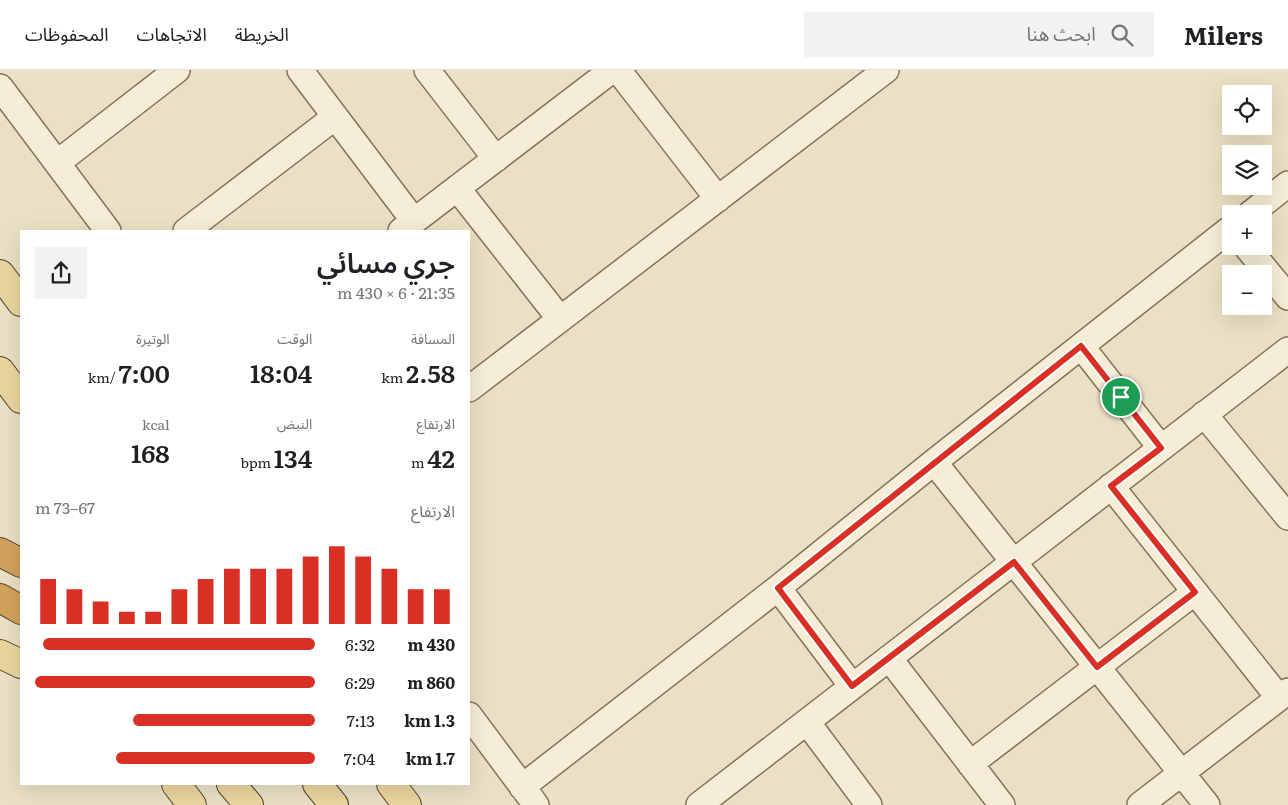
<!DOCTYPE html>
<html lang="ar">
<head>
<meta charset="utf-8">
<style>
  body { margin:0; font-family:Literata,"Noto Sans Arabic",serif; background:#f2f2f2; color:#202124; direction:rtl; height:100vh; display:flex; flex-direction:column; font-size:19px; white-space:nowrap }
  * { box-sizing:border-box; margin:0 }
  p { font-size:16px; color:#757577 }
  .icon { flex:none; width:28px; height:28px; fill:none; stroke:currentColor; stroke-width:2; stroke-linecap:round; stroke-linejoin:round }
  .map { position:relative; flex:1; overflow:hidden; direction:ltr }
  .drawer { position:absolute; left:20px; top:160px; width:450px; height:555px; display:flex; flex-direction:column; background:#fff; border-radius:0px; box-shadow:0 5px 20px #0002; direction:rtl }
  .drawer>* { flex:none }
  .fabs { position:absolute; left:1222px; top:15px; display:grid; gap:10px }
  .fabs a { display:grid; place-items:center; width:50px; height:50px; border-radius:0px; background:#fff; box-shadow:0 5px 20px #0002; font-size:25px }
  .pin { position:absolute; display:grid; place-items:center; width:42px; height:42px; color:#fff; margin:-21px; border:2px solid #fff; border-radius:50%; box-shadow:0 1px 5px #0007 }
  .round { display:grid; place-items:center; flex:none; width:52px; height:52px; border-radius:0px; background:#f2f2f2 }
  .overview { display:flex; align-items:center; justify-content:space-between; height:85px; padding:0 15px }
  h1 { font-size:28px; font-weight:600; line-height:38px }
  .stats { display:grid; grid-template-columns:repeat(3,1fr); gap:8px; height:85px; padding:5px 15px }
  .stats div { display:grid; align-content:center }
  .stats b { font-size:25px; font-weight:600 }
  .stats small { font-size:14px; font-weight:400 }
  .stats p { font-size:14px }
  .chart { height:140px; padding:10px 15px }
  .chart p { display:flex; justify-content:space-between }
  .chart svg { width:100%; height:90px; margin-top:5px; stroke:#d93025; stroke-width:6 }
  ul { padding:0 15px; list-style:none; font-size:16px }
  li { display:grid; grid-template-columns:80px 60px 1fr; align-items:center; height:38px }
  li i { height:12px; border-radius:6px; background:#d93025 }
  header { display:flex; align-items:center; gap:30px; box-sizing:border-box; height:70px; padding:0 25px; background:#fff; border-bottom:1px solid #e0e0e0 }
  header strong { font-size:24px }
  nav { display:flex; gap:28px; margin-inline-start:auto; font-size:18px }
  .search { width:350px; height:45px; background:#f2f2f2; display:flex; align-items:center; gap:12px; box-sizing:border-box; padding:0 18px; border-radius:0px; color:#757577; font-size:19px }
  .map>svg:first-child { display:block }
  .lines { fill:none; stroke-linecap:round; stroke-linejoin:round }
  .minor-casing { stroke:#83725c; stroke-width:28 }
  .major-casing { stroke:#514030; stroke-width:30 }
  .highway-casing { stroke:#514030; stroke-width:30 }
  .minor { stroke:#f5edd6; stroke-width:25 }
  .major { stroke:#ead59f; stroke-width:28 }
  .highway { stroke:#d2a25c; stroke-width:28 }
  .route-casing { stroke:#fff; stroke-width:10 }
  .route { stroke:#d93025; stroke-width:6 }
</style>
</head>
<body>
<header>
<strong>Milers</strong>
<div class="search"><svg class="icon" aria-label="search" viewBox="0 0 24 24"><circle cx="10" cy="10" r="6"/><path d="M15 15l6 6"/></svg>ابحث هنا</div>
<nav><a>الخريطة</a><a>الاتجاهات</a><a>المحفوظات</a></nav>
</header>
<div class="map">
<svg width="1288" height="735" viewBox="0 0 1288 735">
  <rect width="100%" height="100%" fill="#eae0c4"/>
  <g class="lines">
    <defs>
      <path id="minor" d="M300 0 414 151
        M427 0 496 89
        M618 0 718 129
        M0 17 108 161
        M57 93 177 0
        M457 118 560 249
        M1250 144 1288 114
        M186 161 335 47
        M401 161 612 0
        M1246 176 1288 227
        M1081 276 1161 378
        M469 319 886 0
        M1204 344 1288 447
        M934 392 1207 735
        M1111 416 1279 628
        M778 518 852 616
        M889 588 1002 735
        M469 645 536 735
        M807 652 869 735
        M970 694 1195 522
        M522 717 778 518 934 392 1231 158
        M699 735 1288 280
        M1140 735 1288 621"/>
      <path id="major" d="M0 204 21 232
        M0 301 21 329
        M0 584 21 594
        M176 714 192 735
        M231 714 249 735
        M317 714 334 735
        M391 714 407 735"/>
      <path id="highway" d="M0 482 21 493
        M0 528 21 540"/>
    </defs>
    <!-- minor casing -->
    <use href="#minor" class="minor-casing"/>
    <!-- major casing -->
    <use href="#major" class="major-casing"/>
    <!-- highway casing -->
    <use href="#highway" class="highway-casing"/>
    <!-- minor -->
    <use href="#minor" class="minor"/>
    <!-- major -->
    <use href="#major" class="major"/>
    <!-- highway -->
    <use href="#highway" class="highway"/>
  </g>
  <g class="lines">
    <defs>
      <path id="route" d="M1081 276 1161 378 1111 416 1195 522 1097 597 1014 492 852 616 778 518Z"/>
    </defs>
    <!-- route casing -->
    <use href="#route" class="route-casing"/>
    <!-- route -->
    <use href="#route" class="route"/>
  </g>
</svg>
<div class="fabs">
<a><svg class="icon" aria-label="locate" viewBox="0 0 24 24"><circle cx="12" cy="12" r="6"/><path d="M12 2v4M12 18v4M2 12h4M18 12h4"/></svg></a>
<a><svg class="icon" aria-label="layers" viewBox="0 0 24 24"><path d="M12 4l9 5-9 5-9-5zM3 14l9 5 9-5"/></svg></a>
<a>+</a>
<a>−</a>
</div>
<div class="pin" style="left:1121px;top:327px;background:#1e9e55"><svg class="icon" aria-label="arrive" viewBox="0 0 24 24"><path d="M6 21V4h12l-3 4 3 4H6"/></svg></div>
<section class="drawer">
<div class="overview"><div><h1>جري مسائي</h1><p>21:35 · 6 × 430 m</p></div><a class="round"><svg class="icon" aria-label="share" viewBox="0 0 24 24"><path d="M12 15V3M7 8l5-5 5 5M5 13v7h14v-7"/></svg></a></div>
<div class="stats">
<div><p>المسافة</p><b>2.58<small> km</small></b></div>
<div><p>الوقت</p><b>18:04</b></div>
<div><p>الوتيرة</p><b>7:00<small> /km</small></b></div>
</div>
<div class="stats">
<div><p>الارتفاع</p><b>42<small> m</small></b></div>
<div><p>النبض</p><b>134<small> bpm</small></b></div>
<div><p>kcal</p><b>168</b></div>
</div>
<div class="chart"><p><span>الارتفاع</span>67–73 m</p>
<svg viewBox="0 0 160 44" preserveAspectRatio="none"><path d="M5 44V22M15 44V27M25 44V33M35 44V38M45 44V38M55 44V27M65 44V22M75 44V17M85 44V17M95 44V17M105 44V11M115 44V6M125 44V11M135 44V17M145 44V27M155 44V27"/></svg>
</div>
<ul>
<li><b>430 m</b>6:32<i style="width:97%"></i></li>
<li><b>860 m</b>6:29<i style="width:100%"></i></li>
<li><b>1.3 km</b>7:13<i style="width:65%"></i></li>
<li><b>1.7 km</b>7:04<i style="width:71%"></i></li>
</ul>
</section>
</div>
</body>
</html>
